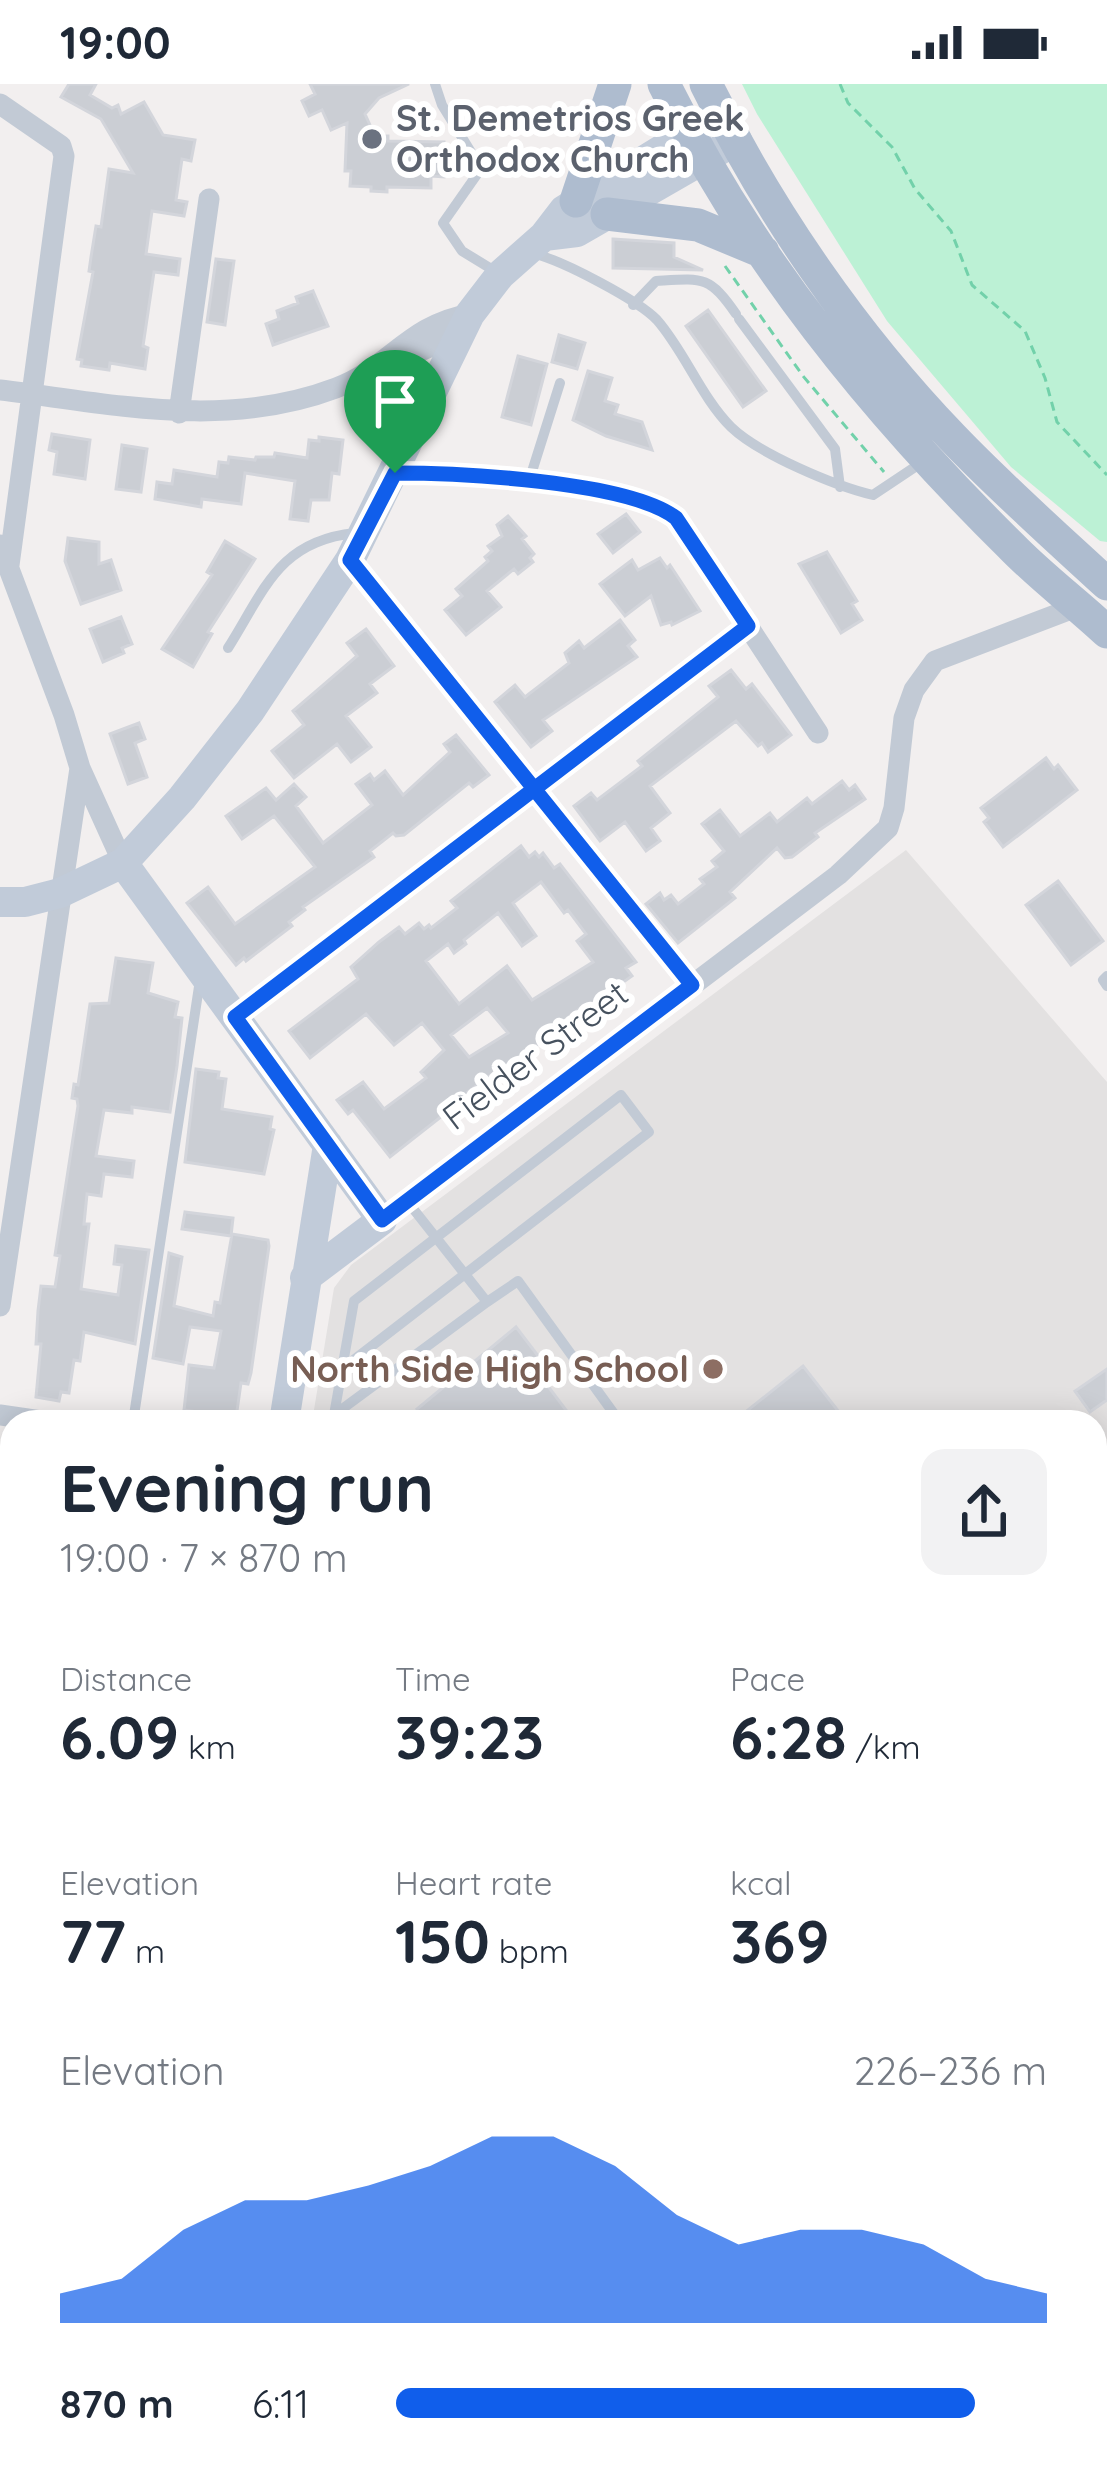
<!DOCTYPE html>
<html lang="en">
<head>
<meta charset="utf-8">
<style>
  body { margin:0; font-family:Quicksand,sans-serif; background:#f2f2f3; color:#1f2937; height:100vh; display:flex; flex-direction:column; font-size:45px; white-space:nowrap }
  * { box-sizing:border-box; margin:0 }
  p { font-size:39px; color:#747a83 }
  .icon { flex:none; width:66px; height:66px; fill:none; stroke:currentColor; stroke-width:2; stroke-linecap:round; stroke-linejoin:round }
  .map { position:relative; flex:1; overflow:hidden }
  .side { position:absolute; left:0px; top:1326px; width:1107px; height:1062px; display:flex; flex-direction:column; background:#fff; border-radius:36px 36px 0 0; box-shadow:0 6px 30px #0003 }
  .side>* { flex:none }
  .pin { position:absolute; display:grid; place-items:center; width:102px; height:102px; color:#fff; margin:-123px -51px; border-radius:50% 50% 50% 0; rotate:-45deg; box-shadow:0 0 12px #0007 }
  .pin .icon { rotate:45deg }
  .round { display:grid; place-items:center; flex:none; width:126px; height:126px; border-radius:24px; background:#f2f2f3 }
  .overview { display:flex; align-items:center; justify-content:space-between; height:204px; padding:0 60px }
  h1 { font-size:66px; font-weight:700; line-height:90px }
  .stats { display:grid; grid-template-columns:repeat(3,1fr); gap:18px; height:204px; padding:12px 60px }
  .stats div { display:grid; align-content:center }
  .stats b { font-size:60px; font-weight:700 }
  .stats small { font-size:33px; font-weight:400 }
  .stats p { font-size:33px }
  .chart { height:336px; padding:24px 60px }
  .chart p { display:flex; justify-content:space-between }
  .chart svg { width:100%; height:216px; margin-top:12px; fill:#105eeb; opacity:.7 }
  ul { padding:0 60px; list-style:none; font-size:39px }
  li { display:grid; grid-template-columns:192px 144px 1fr; align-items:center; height:90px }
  li i { height:30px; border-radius:15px; background:#105eeb }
  .status { display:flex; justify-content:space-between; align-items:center; height:84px; padding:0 60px; background:#fff; direction:ltr }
  .status svg { height:33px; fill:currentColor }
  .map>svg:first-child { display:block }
  .education { fill:#e3e1e1 }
  .green { fill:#bcf1d5 }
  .building { fill:#cbced4; stroke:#d3d5db; stroke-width:3; fill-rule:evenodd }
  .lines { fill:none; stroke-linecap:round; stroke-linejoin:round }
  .path { stroke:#72d1aa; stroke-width:3; stroke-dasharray:9 6; stroke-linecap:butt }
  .lane { stroke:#c2cad5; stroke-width:10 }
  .street { stroke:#c2cad5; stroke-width:21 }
  .secondary { stroke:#c1cbd9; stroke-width:30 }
  .primary { stroke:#aebccf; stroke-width:33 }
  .route-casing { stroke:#fff; stroke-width:24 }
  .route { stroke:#105eeb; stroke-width:15 }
  .worship-dot { fill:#6b7280; stroke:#fff; stroke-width:4.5 }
  .education-dot { fill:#8d6e63; stroke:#fff; stroke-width:4.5 }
  .labels { text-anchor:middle; stroke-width:12; stroke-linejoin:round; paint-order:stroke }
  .worship-label { font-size:36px; font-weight:bold; fill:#5b616d; stroke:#fff; text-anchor:start }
  .street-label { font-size:36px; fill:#46515e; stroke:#fff }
  .education-label { font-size:36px; font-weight:bold; fill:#785e54; stroke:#fff; text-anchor:end }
</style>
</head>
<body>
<div class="status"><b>19:00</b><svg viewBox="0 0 49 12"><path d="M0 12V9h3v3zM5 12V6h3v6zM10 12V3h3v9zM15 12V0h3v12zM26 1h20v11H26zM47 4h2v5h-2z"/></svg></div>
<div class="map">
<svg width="1107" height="2388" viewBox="0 0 1107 2388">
  <rect width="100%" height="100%" fill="#f2efef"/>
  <!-- education -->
  <path class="education" d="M906 766 1107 998V1762L1095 1779V1338H312L334 1204 351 1181Z"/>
  <!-- green -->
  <path class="green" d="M742 0H1107V458L1100 457 1011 383 887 237 757 30Z"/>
  <!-- building -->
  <path class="building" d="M69 0H96L90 11 112 24 118 21 121 30 144 18 163 51 195 56 191 77 182 75 176 116 187 118 184 132 152 127 146 170 180 175 178 191 154 188 143 262 148 264 145 285 110 279 109 286 81 282 82 276 77 275 93 188 89 187 91 173 96 142 101 143 109 85 133 89 101 35 61 13Z
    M310 0H409L379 14 365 30 375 52H388V57L444 58V93L431 92V104L387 103V108L371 107V103L350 102 351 87H345L347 39 331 46 322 26 309 32 302 17 315 10Z
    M613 155 674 159V173L703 186 613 184Z
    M216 175 234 177 225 241 207 238Z
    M313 207 328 242 273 261 266 240 279 235 277 227 298 219 296 213Z
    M708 226 766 307 743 323 686 242Z
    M559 251 585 259 577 285 552 278Z
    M518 272 547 280 531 341 502 333Z
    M588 287 612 294 605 317 618 321 615 330 642 338 652 366 606 352 573 336Z
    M52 350 90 356 85 395 54 390 57 368 49 366Z
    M319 353 343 356 339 390 332 389 329 416H311L308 437 290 435 295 397 245 389 241 420 202 415 201 423 155 415 157 398 172 400 174 386 217 393 219 378 228 379 229 373 255 376 256 373H274L275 369 307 374 309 356 319 357Z
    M122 361 147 365 141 408 116 405Z
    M626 430 640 448 613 469 598 450Z
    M508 432 526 452 522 455 534 470 530 474 533 478 518 490 514 485 487 507 501 523 466 551 445 526 462 512 456 505 488 477 485 473 492 467 488 462 502 452 497 441Z
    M68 454 99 458V480L111 476 121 506 81 520 65 477Z
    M225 457 255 475 208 548 212 550 193 583 162 565 212 491 207 488Z
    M827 468 857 517 852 520 862 536 841 549 799 480Z
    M660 474 667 484 670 481 700 527 672 541 671 538 661 541 651 512 625 532 600 500 632 476 638 486Z
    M121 533 132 560 122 564 124 569 103 578 90 545Z
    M620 536 635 556 628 562 637 573 543 636 552 647 531 663 495 618 515 601 525 613 569 579 565 569 579 557 584 564Z
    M366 545 394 582 370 600 377 609 346 632 371 663 351 678 337 660 294 694 272 667 304 641 293 627 357 572 347 559Z
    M731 586 746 605 752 600 791 651 768 668 762 659 758 662 736 637 650 702 670 729 651 744 660 757 646 767 625 738 600 757 574 722 591 709 597 716 642 682 638 677 718 613 709 602Z
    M139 639 145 655 135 659 147 693 128 700 110 650Z
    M456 651 489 691 473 703 469 699 404 751 396 752 393 749 370 767 374 773 303 823 305 826 289 838 292 842 246 877 244 874 236 881 187 819 208 803 235 840 315 783 274 732 242 755 226 732 266 704 276 716 294 700 306 713 296 722 323 759 372 721 356 700 370 690 374 696 385 687 403 711 450 668 444 660Z
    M1046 674 1054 685 1058 681 1077 706 1003 763 984 738 989 734 981 724Z
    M842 697 849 706 855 701 865 715 815 749 818 753 792 773 785 774 777 764 730 808 735 814 678 859 646 820 660 809 664 816 671 811 678 820 704 800 700 795 717 783 712 777 724 767 702 740 720 726 740 752 770 729 777 738 807 714 812 720Z
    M521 762 529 773 535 768 539 773 543 769 554 784 560 780 636 878 626 884 632 892 584 926 582 923 558 941 560 944 533 964 532 962 494 994 491 991 468 1008 470 1010 390 1073 353 1026 348 1030 337 1016 363 998 384 1025 426 994 421 988 444 966 422 939 394 961 366 930 310 974 289 947 358 895 351 883 379 858 399 843 405 850 419 839 424 845 429 841 431 844 457 824 451 817ZM541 798 564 829 568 826 586 850 577 857 593 878 532 916 507 882 459 920 426 877 448 860 454 869 466 860 464 856 498 829 522 862 536 852 513 819ZM487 924 508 949 469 973 451 951Z
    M1058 797 1103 857 1071 881 1026 821Z
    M116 874 153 879 148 909 178 918 175 933 182 934 177 982 170 1028 132 1023V1029L104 1026 96 1072 134 1077 132 1093 104 1090 101 1112 87 1110 84 1140H89L81 1205 118 1211 122 1181 114 1180 116 1162 149 1166 135 1260 84 1248 80 1277 74 1276 69 1309 61 1308 59 1317 36 1313 41 1260H36L38 1227 41 1202 55 1203 60 1172 55 1171 78 1022 77 1015 72 1014 74 1000 78 1001 90 920 109 919Z
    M196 985 219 988 218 994 226 995 222 1025 272 1033 270 1045 274 1046 264 1090 185 1078Z
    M185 1128 233 1134 231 1152 182 1145Z
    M232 1150 268 1156 269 1162 251 1289 248 1300 241 1299 236 1334 184 1326 189 1281 214 1284 221 1247 190 1243 183 1280 153 1274 169 1169 182 1173 174 1222 213 1232 215 1218 220 1219Z
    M516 1243 552 1290 544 1297 575 1338H427L417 1325Z
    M803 1282 839 1328 826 1338H733Z
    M1107 1285V1316L1090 1328 1075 1307Z"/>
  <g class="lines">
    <!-- path -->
    <path class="path" d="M840 0 848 19 892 63 915 105 951 147 972 201 1025 247 1045 294 1057 338 1107 391
      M725 182 803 292 884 388"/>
    <!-- lane -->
    <path class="lane" d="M435 0 442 21 479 81 478 89 443 139 462 167 498 189
      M535 170C563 177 638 216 657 236 685 268 701 313 731 343 759 370 835 402 873 411L921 379
      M633 221 656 197C702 194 709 191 736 230
      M739 235 835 365 840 403
      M529 397 560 299
      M228 564C265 505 279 457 355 449
      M1107 892 1103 896 1107 902
      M487 1218 518 1197 620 1338
      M334 1331 354 1217 621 1011 649 1048 342 1285
      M288 1332 334 1331 487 1218 407 1117
      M133 1338 200 896
      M0 2232 12 2145
      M1040 2376 1049 2388
      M279 2388 281 2376
      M575 2388 576 2376"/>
    <!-- street -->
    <path class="street" d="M0 20 61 62 64 72 9 481
      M389 275 405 274 461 249
      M0 306C114 320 225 346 336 304 390 284 408 241 470 230
      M179 329 209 115
      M395 389C459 389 628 397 677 434L818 649
      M0 461 64 631 80 684 0 1222
      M350 476 692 901
      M80 684 123 779
      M234 933 748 542
      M382 1136 838 791 888 744 894 724 904 634 914 606 935 577 1079 522
      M0 1331 48 1338
      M0 1881 12 1882
      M1106 2214 1107 2215
      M856 2376 865 2388
      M423 2388 425 2376
      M727 2388 729 2376"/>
    <!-- secondary -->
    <path class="secondary" d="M544 152 577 148 737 56
      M123 779 382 1136 305 1194
      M0 818H25L60 809 123 779 182 714 250 627 350 476 470 230 500 191 544 152 564 126 721 29
      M284 1338 328 1061
      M131 2388 133 2376"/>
    <!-- primary -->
    <path class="primary" d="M664 0C749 174 874 327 1011 462 1041 493 1076 519 1107 548
      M706 0C769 128 854 251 953 354 1002 405 1055 452 1107 500
      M576 117 615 0
      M607 130 698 141 763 168"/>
  </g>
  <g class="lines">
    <defs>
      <path id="route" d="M395 389 350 476 692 901 382 1136 235 933C406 803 576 672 748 542L676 434C628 397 459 389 395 389"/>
    </defs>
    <!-- route casing -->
    <use href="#route" class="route-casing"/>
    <!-- route -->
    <use href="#route" class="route"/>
  </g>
  <!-- markers -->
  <circle class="worship-dot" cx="372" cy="55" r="12"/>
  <circle class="education-dot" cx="713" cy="1285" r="12"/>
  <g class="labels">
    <!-- worship labels -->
    <g class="worship-label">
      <text x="396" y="47">St. Demetrios Greek<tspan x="396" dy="41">Orthodox Church</tspan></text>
    </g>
    <!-- street labels -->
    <g class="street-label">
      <text transform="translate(535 971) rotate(-37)" y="13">Fielder Street</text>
    </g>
    <!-- education labels -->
    <g class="education-label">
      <text x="689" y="1298">North Side High School</text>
    </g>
  </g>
</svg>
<div class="pin" style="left:395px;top:389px;background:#1e9e55"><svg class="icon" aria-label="arrive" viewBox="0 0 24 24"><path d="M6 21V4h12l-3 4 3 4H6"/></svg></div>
<section class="side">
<div class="overview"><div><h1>Evening run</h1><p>19:00 · 7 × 870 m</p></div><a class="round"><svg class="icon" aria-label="share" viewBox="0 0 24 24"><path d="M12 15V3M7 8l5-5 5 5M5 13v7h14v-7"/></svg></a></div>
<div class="stats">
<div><p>Distance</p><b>6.09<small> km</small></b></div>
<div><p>Time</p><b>39:23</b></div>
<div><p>Pace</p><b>6:28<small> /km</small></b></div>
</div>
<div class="stats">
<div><p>Elevation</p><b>77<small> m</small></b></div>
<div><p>Heart rate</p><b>150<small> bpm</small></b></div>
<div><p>kcal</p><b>369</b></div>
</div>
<div class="chart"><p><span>Elevation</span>226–236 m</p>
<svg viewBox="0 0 160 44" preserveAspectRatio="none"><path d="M0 44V38L10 35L20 25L30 19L40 19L50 16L60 12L70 6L80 6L90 12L100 22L110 28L120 25L130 25L140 28L150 35L160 38V44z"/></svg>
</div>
<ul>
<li><b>870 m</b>6:11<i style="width:89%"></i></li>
</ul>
</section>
</div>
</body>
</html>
